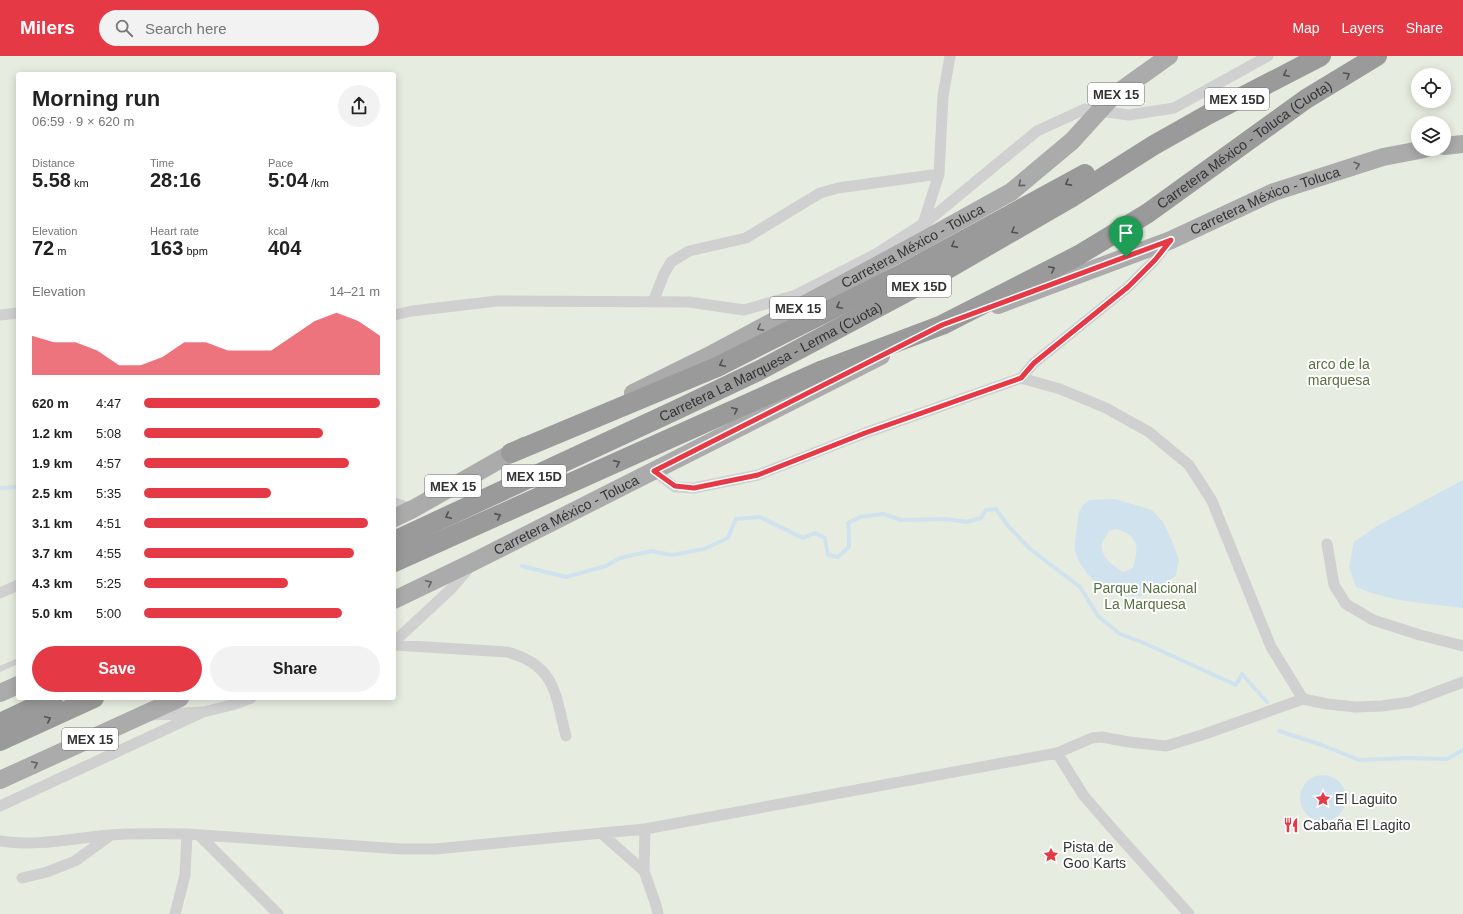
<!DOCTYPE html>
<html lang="en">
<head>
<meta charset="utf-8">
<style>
  body { margin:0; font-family:Helvetica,sans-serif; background:#f2f2f2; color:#222; height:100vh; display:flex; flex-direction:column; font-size:15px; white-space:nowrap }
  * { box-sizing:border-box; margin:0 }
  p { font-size:13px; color:#767676 }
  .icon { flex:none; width:22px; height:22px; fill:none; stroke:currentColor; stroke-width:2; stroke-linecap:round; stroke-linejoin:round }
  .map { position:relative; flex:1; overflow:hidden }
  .side { position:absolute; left:16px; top:16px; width:380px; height:628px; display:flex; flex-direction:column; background:#fff; border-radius:4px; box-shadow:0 2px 10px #0003 }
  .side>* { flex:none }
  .buttons { position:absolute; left:1411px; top:12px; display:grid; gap:8px }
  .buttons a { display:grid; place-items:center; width:40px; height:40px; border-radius:50%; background:#fff; box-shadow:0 2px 10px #0003; font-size:20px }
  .pin { position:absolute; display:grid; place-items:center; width:34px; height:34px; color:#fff; margin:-41px -17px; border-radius:50% 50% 50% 0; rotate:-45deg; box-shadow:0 0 4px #0007 }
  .pin .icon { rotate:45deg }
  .round { display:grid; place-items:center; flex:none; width:42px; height:42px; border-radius:21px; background:#f2f2f2 }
  .head { display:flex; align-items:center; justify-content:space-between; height:68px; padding:0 16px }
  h1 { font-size:22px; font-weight:800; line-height:30px }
  .stats { display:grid; grid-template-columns:repeat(3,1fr); gap:6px; height:68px; padding:4px 16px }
  .stats div { display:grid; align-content:center }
  .stats b { font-size:20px; font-weight:800 }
  .stats small { font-size:11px; font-weight:400 }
  .stats p { font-size:11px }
  .chart { height:112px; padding:8px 16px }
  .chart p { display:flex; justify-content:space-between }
  .chart svg { width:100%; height:72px; margin-top:4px; fill:#e63946; opacity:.7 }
  .primary-button { display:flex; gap:8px; margin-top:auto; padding:8px 16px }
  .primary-button a { flex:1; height:46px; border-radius:24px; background:#e63946; color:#fff; font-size:16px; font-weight:800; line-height:46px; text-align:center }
  .primary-button a+a { background:#f2f2f2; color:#222 }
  ul { padding:0 16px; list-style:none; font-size:13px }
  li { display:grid; grid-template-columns:64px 48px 1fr; align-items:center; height:30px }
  li i { height:10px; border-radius:5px; background:#e63946 }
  header { display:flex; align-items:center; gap:24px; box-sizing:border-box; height:56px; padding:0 20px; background:#e63946; color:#fff }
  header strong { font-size:19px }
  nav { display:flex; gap:22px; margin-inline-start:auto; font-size:14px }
  .search { width:280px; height:36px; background:#f2f2f2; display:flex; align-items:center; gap:10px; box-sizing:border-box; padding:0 14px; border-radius:22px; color:#767676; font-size:15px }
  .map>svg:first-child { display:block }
  .green { fill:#e6ecdf; fill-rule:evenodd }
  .water { fill:#cfe2ee; fill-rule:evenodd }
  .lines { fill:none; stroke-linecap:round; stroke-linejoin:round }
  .stream { stroke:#cfe2ee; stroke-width:4 }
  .lane { stroke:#d0d0d0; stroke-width:5.5 }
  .street { stroke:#d0d0d0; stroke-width:11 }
  .primary { stroke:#ababab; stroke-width:18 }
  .highway { stroke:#9a9a9a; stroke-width:20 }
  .primary-bridge { stroke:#ababab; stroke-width:18 }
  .oneway { stroke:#525252 }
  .oneway2 { stroke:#636363 }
  .route-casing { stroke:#fff; stroke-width:8 }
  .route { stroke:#e63946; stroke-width:5 }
  .labels { text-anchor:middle; stroke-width:4; stroke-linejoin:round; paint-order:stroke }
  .shield { fill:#fff; stroke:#707070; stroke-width:1 }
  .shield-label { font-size:13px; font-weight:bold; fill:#333 }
  .street-label { font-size:14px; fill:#333; stroke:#fff }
  .park-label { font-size:14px; fill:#56703f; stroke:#fff }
  .poi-label { font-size:14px; fill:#333; stroke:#fff; text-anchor:start }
</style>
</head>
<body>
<header>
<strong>Milers</strong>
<div class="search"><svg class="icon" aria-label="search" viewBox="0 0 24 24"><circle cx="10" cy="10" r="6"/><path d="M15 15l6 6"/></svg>Search here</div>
<nav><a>Map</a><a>Layers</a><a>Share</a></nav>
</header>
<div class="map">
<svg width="1463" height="858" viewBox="0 0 1463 858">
  <rect width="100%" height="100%" fill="#fff"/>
  <!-- green -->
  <path class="green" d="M0 0H1463V858H0ZM18 18H394V642H18ZM1418 19H1444V45H1418ZM1418 67H1444V93H1418Z"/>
  <!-- water -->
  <path class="water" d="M1463 424V552C1427 547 1390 546 1356 531L1349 511 1354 486 1377 470Z
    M1115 443 1152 454 1163 466 1172 485 1179 504 1176 519C1168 526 1160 534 1149 538 1120 547 1085 526 1076 498 1073 491 1076 478 1077 471 1079 455 1077 455 1089 444ZM1115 473C1139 478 1139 492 1133 512L1123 516C1113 510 1100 501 1102 487 1103 484 1107 479 1109 475Z
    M1300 742a23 23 0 1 1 46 0a23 23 0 1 1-46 0Z"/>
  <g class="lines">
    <!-- stream -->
    <path class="stream" d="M0 432 18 431
      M522 510 566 521 606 510 620 502 651 495 672 499 704 493 728 482 736 463 760 461 803 482 815 477 825 482 828 499 838 501 849 491V477L848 467 860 461 883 458 901 464 947 463 966 466 981 462 986 454 996 453 1008 470 1030 493 1080 531 1098 560 1120 578 1144 587 1236 629 1242 618 1267 646
      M1279 675 1322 689 1359 704 1407 702 1447 703 1463 694"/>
    <!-- lane -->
    <path class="lane" d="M0 613 18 605"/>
    <!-- street -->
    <path class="street" d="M923 169 1037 75 1085 53 1129 59 1174 52 1268 0
      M653 246 664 218 671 206 689 195 746 182 820 137 838 132 939 118
      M0 259 18 257
      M394 259 412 255 497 245 689 246 744 254 796 239 876 198 923 168 939 118 943 40 950 0
      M1021 322 1060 333 1106 352 1149 376 1189 409 1212 445 1271 591 1303 643
      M654 415 675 431 694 432 758 419 865 377 1021 322 1034 307 1128 231 1155 204 1168 187
      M394 447 413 453
      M1327 488 1334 529 1346 548 1373 564 1420 579 1463 590
      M0 537 18 529
      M394 586 452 532 469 512
      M394 589 507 596C556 609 555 638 566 680
      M152 659 203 656 232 649 251 642
      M1057 697 1084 740 1110 770 1189 858
      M0 750 203 656
      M645 773 644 815 656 849 658 858
      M601 777 644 815
      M200 780 278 858
      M0 785C36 791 74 782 110 779 135 777 161 778 187 778L401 793H435L645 773 1057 697 1092 682 1102 681 1129 686 1166 690 1202 679 1303 643 1327 648 1356 651 1382 650 1410 646 1463 626
      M22 822 47 816 75 805 111 779
      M175 858 185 819 187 778"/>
    <!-- primary -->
    <g class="primary">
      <path d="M1444 90 1463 88"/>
      <path id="s1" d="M998 249 1171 184 1274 136 1383 101 1425 93"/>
      <path id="s2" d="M633 337 714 297 917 188 1011 136 1072 85"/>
      <path d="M394 462 413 453 524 390"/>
      <path id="s3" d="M394 544 473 506 881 300"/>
      <path d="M0 637 18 629"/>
      <path d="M0 724 180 642"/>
    </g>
    <!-- highway -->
    <g class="highway">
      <path d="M511 397 717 311 898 220 1085 118"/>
      <path id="s4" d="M394 485 674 355 762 313 918 230 1072 141 1154 89 1209 58 1321 0"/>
      <path id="s5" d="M394 506 823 314 942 269 1079 199 1148 157 1306 43 1377 0"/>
      <path d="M0 667 53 642"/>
      <path d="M0 685 94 642"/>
    </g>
    <!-- primary-bridge -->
    <path class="primary-bridge" d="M1072 85 1113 40 1169 0"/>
  </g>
  <!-- one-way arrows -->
  <defs><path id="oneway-chevron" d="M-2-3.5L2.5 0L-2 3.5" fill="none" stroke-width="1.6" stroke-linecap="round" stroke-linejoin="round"/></defs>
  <g class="oneway">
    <use href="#oneway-chevron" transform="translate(1286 18) rotate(153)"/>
    <use href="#oneway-chevron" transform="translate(1347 19) rotate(-31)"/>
    <use href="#oneway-chevron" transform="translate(1068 127) rotate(152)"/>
    <use href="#oneway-chevron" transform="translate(1014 175) rotate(150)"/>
    <use href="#oneway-chevron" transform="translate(954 189) rotate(151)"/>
    <use href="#oneway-chevron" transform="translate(1052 213) rotate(-27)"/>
    <use href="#oneway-chevron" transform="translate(839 250) rotate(153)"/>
    <use href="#oneway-chevron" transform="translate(722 308) rotate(154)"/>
    <use href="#oneway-chevron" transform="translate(735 354) rotate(-25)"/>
    <use href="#oneway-chevron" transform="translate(617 407) rotate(-24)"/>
    <use href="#oneway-chevron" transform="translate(448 460) rotate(155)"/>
    <use href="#oneway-chevron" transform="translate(498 460) rotate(-24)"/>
    <use href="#oneway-chevron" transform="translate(48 663) rotate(-25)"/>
  </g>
  <g class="oneway2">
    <use href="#oneway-chevron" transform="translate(1357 109) rotate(-17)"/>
    <use href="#oneway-chevron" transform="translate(1021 128) rotate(140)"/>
    <use href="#oneway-chevron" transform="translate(760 272) rotate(152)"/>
    <use href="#oneway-chevron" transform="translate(429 527) rotate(-25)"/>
    <use href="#oneway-chevron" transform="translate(35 708) rotate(-25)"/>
  </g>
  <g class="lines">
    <defs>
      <path id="route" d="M1171 184 1155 204 1128 231 1034 307 1021 322 865 377 758 419 694 432 675 430 654 415 942 269Z"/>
    </defs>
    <!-- route casing -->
    <use href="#route" class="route-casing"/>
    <!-- route -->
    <use href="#route" class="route"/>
  </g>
  <!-- icons -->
  <defs>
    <symbol id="sight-bare" viewBox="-9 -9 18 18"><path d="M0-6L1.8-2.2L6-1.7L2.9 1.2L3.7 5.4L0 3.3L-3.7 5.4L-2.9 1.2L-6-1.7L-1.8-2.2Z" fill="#e63946" stroke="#fff" stroke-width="2.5" paint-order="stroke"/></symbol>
    <symbol id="restaurant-bare" viewBox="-9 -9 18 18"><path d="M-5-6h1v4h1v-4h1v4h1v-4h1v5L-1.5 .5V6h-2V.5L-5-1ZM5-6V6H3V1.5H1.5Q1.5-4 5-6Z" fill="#e63946" stroke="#fff" stroke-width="2.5" paint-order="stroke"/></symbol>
  </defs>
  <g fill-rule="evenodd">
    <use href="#sight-bare" x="1312" y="732" width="22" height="22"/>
    <use href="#restaurant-bare" x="1280" y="758" width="22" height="22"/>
    <use href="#sight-bare" x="1040" y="788" width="22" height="22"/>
  </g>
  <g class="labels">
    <!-- shield labels -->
    <g class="shield">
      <rect x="1088" y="27" width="56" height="22" rx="3"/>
      <rect x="1205" y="32" width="64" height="22" rx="3"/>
      <rect x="887" y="219" width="64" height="22" rx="3"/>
      <rect x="770" y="241" width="56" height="22" rx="3"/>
      <rect x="502" y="409" width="64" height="22" rx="3"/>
      <rect x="425" y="419" width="56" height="22" rx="3"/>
      <rect x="62" y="672" width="56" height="22" rx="3"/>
    </g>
    <g class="shield-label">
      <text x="1116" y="43">MEX 15</text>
      <text x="1237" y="48">MEX 15D</text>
      <text x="919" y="235">MEX 15D</text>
      <text x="798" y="257">MEX 15</text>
      <text x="534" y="425">MEX 15D</text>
      <text x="453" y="435">MEX 15</text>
      <text x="90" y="688">MEX 15</text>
    </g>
    <!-- street labels -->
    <g class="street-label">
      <text dy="5" stroke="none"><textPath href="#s5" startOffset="950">Carretera México - Toluca (Cuota)</textPath></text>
      <text dy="5" stroke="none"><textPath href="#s1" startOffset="287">Carretera México - Toluca</textPath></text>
      <text dy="5" stroke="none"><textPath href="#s2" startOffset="316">Carretera México - Toluca</textPath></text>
      <text dy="5" stroke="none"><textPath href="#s4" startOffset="417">Carretera La Marquesa - Lerma (Cuota)</textPath></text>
      <text dy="5" stroke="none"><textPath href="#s3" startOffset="192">Carretera México - Toluca</textPath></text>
    </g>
    <!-- park labels -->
    <g class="park-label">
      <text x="1339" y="313">arco de la<tspan x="1339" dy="16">marquesa</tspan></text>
      <text x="1145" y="537">Parque Nacional<tspan x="1145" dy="16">La Marquesa</tspan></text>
    </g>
    <!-- poi labels -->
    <g class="poi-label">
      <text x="1335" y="748">El Laguito</text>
      <text x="1303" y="774">Cabaña El Lagito</text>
      <text x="1063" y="796">Pista de<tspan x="1063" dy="16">Goo Karts</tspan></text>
    </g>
  </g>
</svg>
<div class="buttons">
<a><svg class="icon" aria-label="locate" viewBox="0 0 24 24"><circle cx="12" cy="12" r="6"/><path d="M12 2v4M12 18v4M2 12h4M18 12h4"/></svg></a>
<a><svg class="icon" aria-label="layers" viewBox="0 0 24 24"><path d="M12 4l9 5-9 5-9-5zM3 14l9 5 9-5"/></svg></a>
</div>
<div class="pin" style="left:1126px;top:201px;background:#1e9e55"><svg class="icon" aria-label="arrive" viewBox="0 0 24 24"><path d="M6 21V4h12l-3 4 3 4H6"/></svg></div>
<section class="side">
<div class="head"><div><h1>Morning run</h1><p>06:59 · 9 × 620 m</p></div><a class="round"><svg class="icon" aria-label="share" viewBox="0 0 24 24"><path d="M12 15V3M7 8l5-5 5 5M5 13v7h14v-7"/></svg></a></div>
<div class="stats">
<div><p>Distance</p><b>5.58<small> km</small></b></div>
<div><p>Time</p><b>28:16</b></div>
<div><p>Pace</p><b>5:04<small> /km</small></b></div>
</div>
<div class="stats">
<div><p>Elevation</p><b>72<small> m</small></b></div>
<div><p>Heart rate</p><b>163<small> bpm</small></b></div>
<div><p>kcal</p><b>404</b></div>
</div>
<div class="chart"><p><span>Elevation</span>14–21 m</p>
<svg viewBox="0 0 160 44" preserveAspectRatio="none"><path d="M0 44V20L10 24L20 24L30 29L40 38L50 38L60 33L70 24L80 24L90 29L100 29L110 29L120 20L130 11L140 6L150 11L160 20V44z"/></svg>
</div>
<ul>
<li><b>620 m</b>4:47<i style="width:100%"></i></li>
<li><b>1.2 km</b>5:08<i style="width:76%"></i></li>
<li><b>1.9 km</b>4:57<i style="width:87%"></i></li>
<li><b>2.5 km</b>5:35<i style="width:54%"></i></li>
<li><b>3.1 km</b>4:51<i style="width:95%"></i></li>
<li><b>3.7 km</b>4:55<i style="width:89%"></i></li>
<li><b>4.3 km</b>5:25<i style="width:61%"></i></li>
<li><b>5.0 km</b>5:00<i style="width:84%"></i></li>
</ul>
<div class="primary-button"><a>Save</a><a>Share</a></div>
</section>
</div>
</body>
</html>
